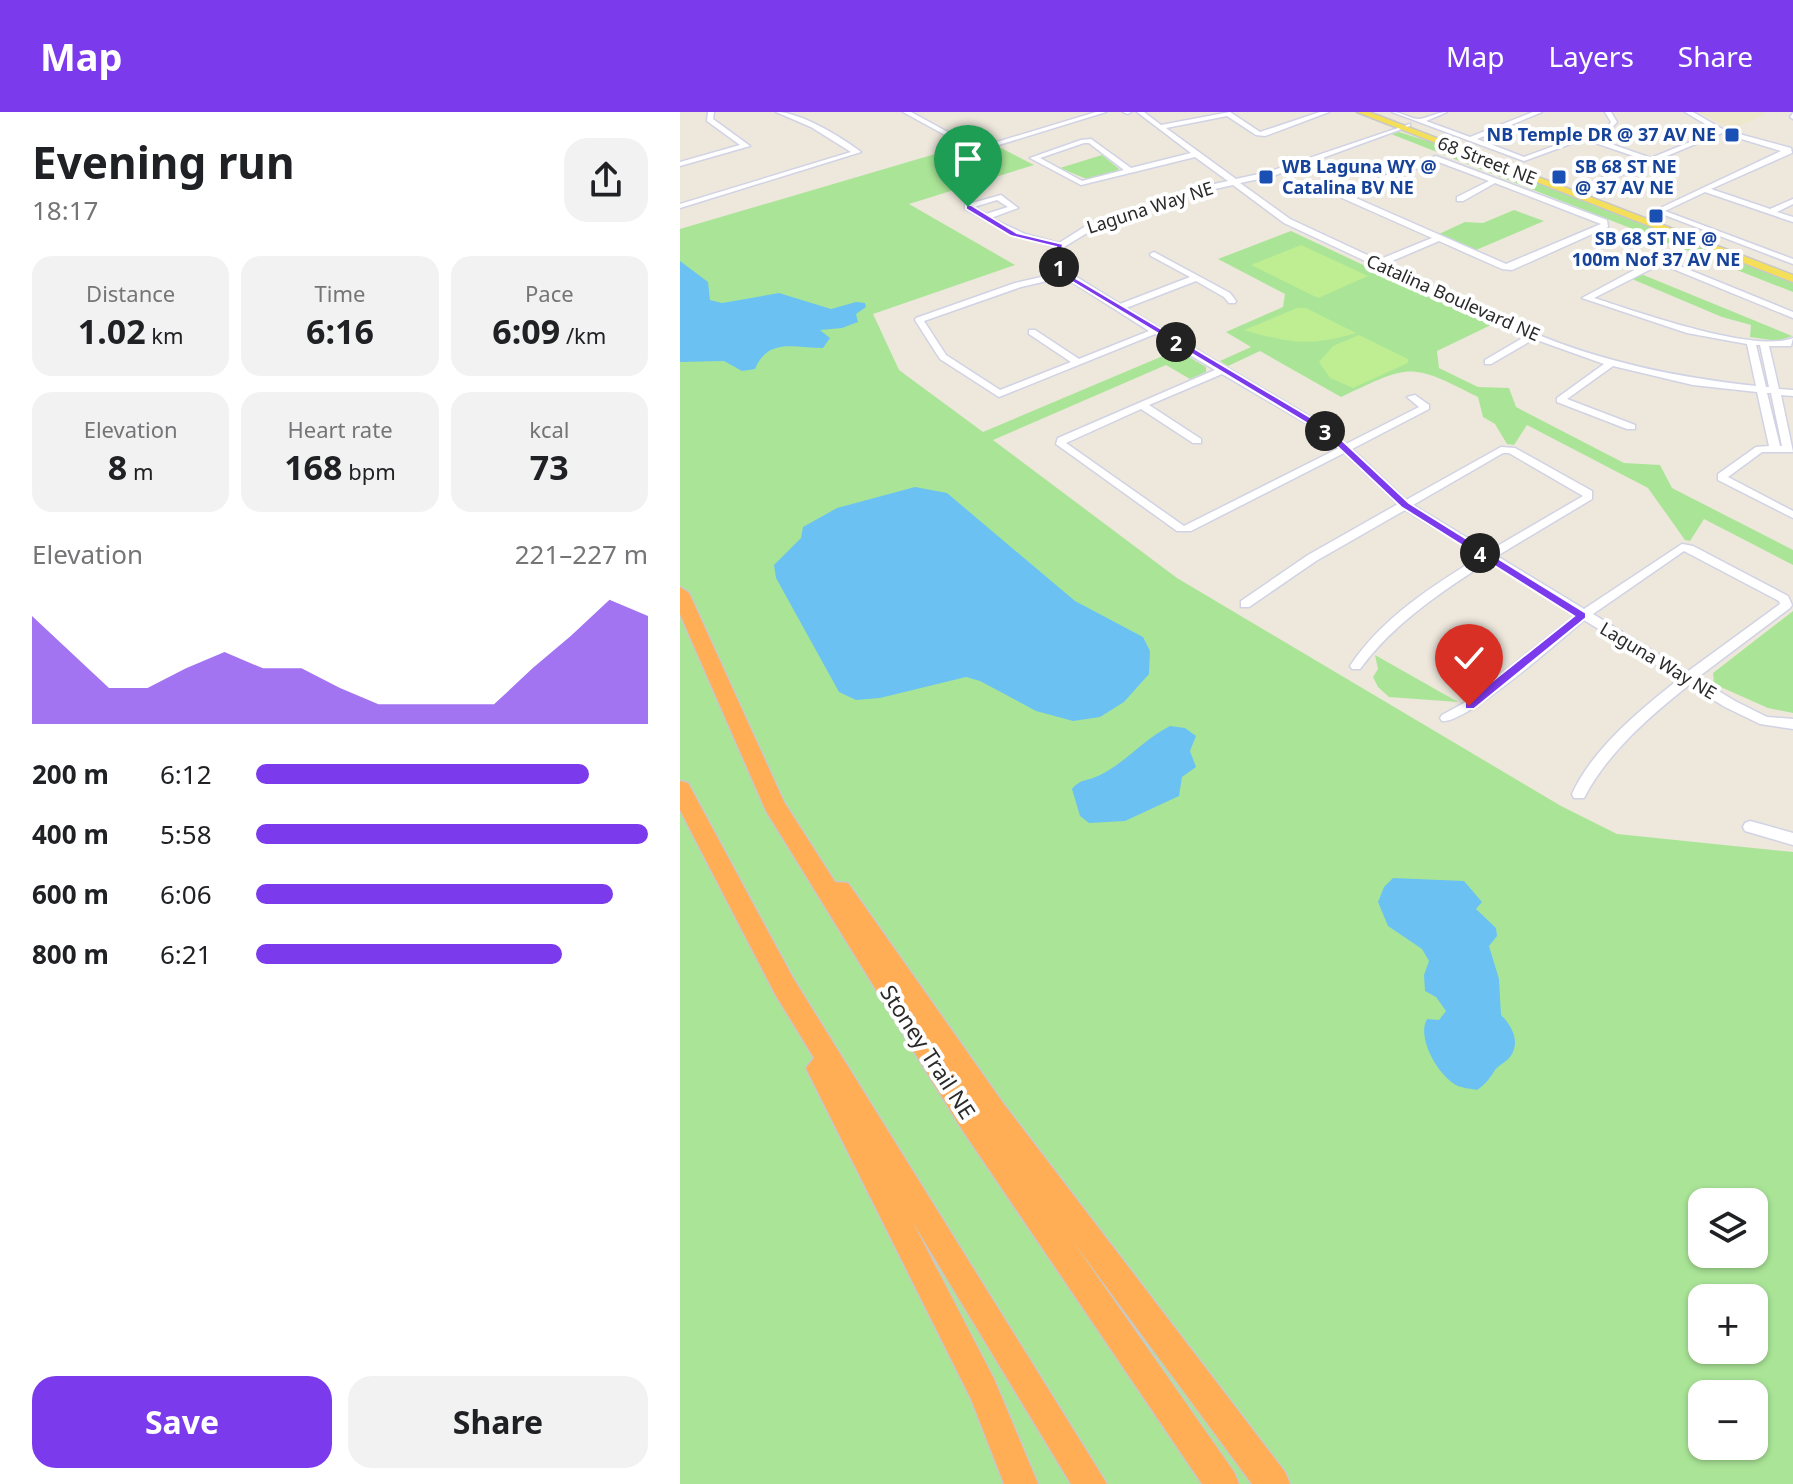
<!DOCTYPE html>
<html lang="en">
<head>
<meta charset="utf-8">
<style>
  body { margin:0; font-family:"Noto Sans",sans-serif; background:#f2f2f2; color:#202124; height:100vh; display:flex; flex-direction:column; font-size:30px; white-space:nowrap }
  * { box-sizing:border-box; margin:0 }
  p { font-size:26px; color:#757577 }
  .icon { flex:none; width:44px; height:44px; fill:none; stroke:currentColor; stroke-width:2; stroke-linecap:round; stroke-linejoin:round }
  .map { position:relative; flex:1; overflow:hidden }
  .drawer { display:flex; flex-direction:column; background:#fff; width:680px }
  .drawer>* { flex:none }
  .fabs { position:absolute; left:1008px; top:1076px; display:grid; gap:16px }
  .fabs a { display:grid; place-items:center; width:80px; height:80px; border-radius:16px; background:#fff; box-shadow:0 2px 6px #0004; font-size:40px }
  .pin { position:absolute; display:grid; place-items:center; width:68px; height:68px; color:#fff; margin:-82px -34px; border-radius:50% 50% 50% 0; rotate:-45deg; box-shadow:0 0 8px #0007 }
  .pin .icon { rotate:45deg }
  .km { position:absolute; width:40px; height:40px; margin:-20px; border-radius:50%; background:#222; color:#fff; font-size:22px; line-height:40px; text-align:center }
  .round { display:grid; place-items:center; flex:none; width:84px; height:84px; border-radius:24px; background:#f2f2f2 }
  .overview { display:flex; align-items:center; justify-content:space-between; height:136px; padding:0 32px }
  h1 { font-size:44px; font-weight:700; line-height:60px }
  .stats { display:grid; grid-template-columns:repeat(3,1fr); gap:12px; height:136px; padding:8px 32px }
  .stats div { display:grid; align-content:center; border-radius:20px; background:#f2f2f2; text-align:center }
  .stats b { font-size:34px; font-weight:700 }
  .stats small { font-size:22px; font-weight:400 }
  .stats p { font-size:22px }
  .chart { height:224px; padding:16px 32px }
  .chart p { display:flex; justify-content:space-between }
  .chart svg { width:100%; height:144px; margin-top:8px; fill:#7c3aed; opacity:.7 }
  .primary-button { display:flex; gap:16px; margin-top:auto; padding:16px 32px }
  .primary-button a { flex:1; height:92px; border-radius:24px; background:#7c3aed; color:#fff; font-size:32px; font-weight:700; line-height:92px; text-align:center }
  .primary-button a+a { background:#f2f2f2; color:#202124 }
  ul { padding:0 32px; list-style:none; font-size:26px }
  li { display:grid; grid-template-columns:128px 96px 1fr; align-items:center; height:60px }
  li i { height:20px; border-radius:10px; background:#7c3aed }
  header { display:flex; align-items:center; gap:48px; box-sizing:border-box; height:112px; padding:0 40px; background:#7c3aed; color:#fff }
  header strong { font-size:38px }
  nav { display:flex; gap:44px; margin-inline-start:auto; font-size:28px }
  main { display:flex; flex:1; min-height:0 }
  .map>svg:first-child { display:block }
  .education { fill:#efe7cb }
  .green { fill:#aae597; fill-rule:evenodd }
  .pitch { fill:#beed92 }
  .water { fill:#6bc2f2 }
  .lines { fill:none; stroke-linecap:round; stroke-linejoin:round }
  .minor-casing { stroke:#d1d3e4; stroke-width:3 }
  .major-casing { stroke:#c8c8c8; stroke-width:3 }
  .highway-casing { stroke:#c8c8c8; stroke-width:3 }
  .minor { fill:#fff; fill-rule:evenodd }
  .major { fill:#f5df59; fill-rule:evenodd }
  .highway { fill:#ffae55; fill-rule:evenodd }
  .route { fill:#7c3aed; stroke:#fff; stroke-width:2 }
  .transit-dot { fill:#1a4fb4; stroke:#fff; stroke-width:3 }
  .labels { text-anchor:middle; stroke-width:8; stroke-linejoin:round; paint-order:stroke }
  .far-transit-label { font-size:18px; font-weight:bold; fill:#164399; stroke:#fff; text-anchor:start }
  .far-street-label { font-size:18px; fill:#2a2a2a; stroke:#fff }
  .street-label { font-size:22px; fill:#2a2a2a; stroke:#fff }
</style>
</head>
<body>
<header>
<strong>Map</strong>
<nav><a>Map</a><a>Layers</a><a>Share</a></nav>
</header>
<main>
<section class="drawer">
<div class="overview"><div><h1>Evening run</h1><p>18:17</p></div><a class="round"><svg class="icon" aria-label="share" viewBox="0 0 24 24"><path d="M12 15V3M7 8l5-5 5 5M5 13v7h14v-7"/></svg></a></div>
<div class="stats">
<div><p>Distance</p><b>1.02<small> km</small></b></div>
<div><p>Time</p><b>6:16</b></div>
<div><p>Pace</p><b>6:09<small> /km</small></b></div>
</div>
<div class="stats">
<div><p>Elevation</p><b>8<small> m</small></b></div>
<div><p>Heart rate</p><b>168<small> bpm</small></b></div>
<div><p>kcal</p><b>73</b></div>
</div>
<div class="chart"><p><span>Elevation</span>221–227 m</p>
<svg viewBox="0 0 160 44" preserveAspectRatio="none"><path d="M0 44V11L10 22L20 33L30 33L40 27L50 22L60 27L70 27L80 33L90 38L100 38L110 38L120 38L130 27L140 17L150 6L160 11V44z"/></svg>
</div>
<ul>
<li><b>200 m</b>6:12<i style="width:85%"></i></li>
<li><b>400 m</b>5:58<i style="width:100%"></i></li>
<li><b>600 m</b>6:06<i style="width:91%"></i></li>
<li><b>800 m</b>6:21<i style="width:78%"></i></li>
</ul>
<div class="primary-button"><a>Save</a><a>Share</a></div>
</section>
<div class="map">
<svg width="1113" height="1372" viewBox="0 0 1113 1372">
  <rect width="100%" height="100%" fill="#ede7dc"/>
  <!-- education -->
  <path class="education" d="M1017 0H1083L1086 2 1052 17Z"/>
  <!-- green -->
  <path class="green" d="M719 20 773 37 1113 169V180L711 22Z
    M317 34 354 53 229 92 335 153 193 202 219 258 303 320 497 238 526 255V260L510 267 486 253 313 328 497 466 881 694 937 722 1113 740V1372H0V117L279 35 293 41ZM1022 1090H1074V1142H1022ZM1022 1186H1074V1238H1022ZM1022 1282H1074V1334H1022Z
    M422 43 439 57 437 59 409 68 380 56Z
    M834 98 864 109 796 138 759 122 785 110 803 111Z
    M611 119 811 213 757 239 759 256 798 275 829 276 836 295 944 351 980 353 992 376 1113 438V453L1024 407 1010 429 1005 428 968 376 847 313 834 333 827 332 815 312 803 305 798 285C729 250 731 252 661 285L580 239 548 254 540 249 571 235 546 220 603 195 605 182 538 147Z
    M961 162 1112 224 1098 229 1070 225 1071 213 1042 205 952 167Z
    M1113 499V601L1088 596 1034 572 1033 561Z
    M695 543 778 590 709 585 698 575 693 565 698 557Z"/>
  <!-- pitch -->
  <path class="pitch" d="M621 133 688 164 638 186 571 153Z
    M617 196H626L676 221C630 235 609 231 564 218Z
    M679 223 728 247V251L673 276 650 266 639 250 653 234Z"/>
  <!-- water -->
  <path class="water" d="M0 149 28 170 30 188 42 191 99 181 151 197 176 190 185 191 186 195 176 202 178 210 162 216 140 218 150 226 143 236C115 236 88 225 75 257L62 259 44 249 0 250Z
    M235 375 267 381 395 489 463 525 470 539 469 562 444 590 420 605 393 609 356 599 300 569 286 565 200 586 176 588 159 580 96 466 94 453 121 426 123 415 157 396Z
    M490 614 505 616 516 624 510 639 516 655 502 665 499 684 445 709 409 711 400 704 392 677C401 666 409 669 420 663 445 651 464 627 490 614Z
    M713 766 784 769 802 790 796 797 816 816 817 824 809 834 819 867 821 903C832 914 841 930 830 945 826 950 819 953 815 958 809 967 807 971 797 978 792 977 783 976 778 974 759 965 736 926 747 907L759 908 766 899 756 885 745 879 744 863 749 849 742 837 708 814 698 790 704 775Z"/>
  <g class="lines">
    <defs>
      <path id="minor" d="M28 0H34L33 7 70 34 0 54V50L60 33 27 9Z
        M96 0C121 0 161 25 181 40L0 96V92L171 40 131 15Z
        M223 0H231L297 36 416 0H426L296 40Z
        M443 0H451L448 2Z
        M457 0H464L481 13 550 0 580 20 640 0H649L585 24 576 23 547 4 486 16 556 67 588 60 730 12V14L593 64 560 71 610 107 698 148 752 126 662 86V80L756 44 927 108 928 115 832 158 822 157 759 129 705 152C755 175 805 201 856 222 926 251 1001 266 1076 274L1067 232 1007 221 902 186 973 148H985L1113 200V206L981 152 914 186C955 199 1075 242 1113 226L1111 234H1089L1099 277 1113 278V284L1101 283 1113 340H1082L1048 365 1113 399V406L1038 368V362L1076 335 1089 334 1077 280 1013 273 933 254 887 287 955 313V317H947L877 290V286L924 252 854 227 811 252H805V248L846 224 604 111 553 73 521 80 415 116 384 135 381 144 384 157 440 192 510 165 471 144 470 142 474 140 550 181 556 189 555 191H549L544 185 516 169 446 196 651 317 666 332 739 295 727 285 735 283 749 293V297L672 337 726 388 821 335 835 336 912 379V387L817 444 904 497 1002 432 1013 434 1108 484 1112 493 1110 496 1017 566 1055 589 1087 605 1113 607V617L1080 612 1045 595 1009 573C970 604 927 641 904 686H894L892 682C913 636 960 598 999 567L904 508C882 527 785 613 762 609L760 606 762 603 784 591 896 503 809 449C761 480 714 511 680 557H672L670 554C702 506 752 474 801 444L725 398 636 449 569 495H561V489L628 443 718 392 664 341 511 419H497L376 332 378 326 535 258 475 222 319 285 260 247 235 208 236 206 335 171 379 161 373 144 375 135 329 121 285 97V93L321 83 338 96 311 106 345 122 379 131 409 112 516 76 548 69 515 45 401 73 350 46 401 28 411 27 451 56 511 41ZM404 31H409L444 58 402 69 360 46ZM756 49 809 69 777 85V89H783L815 71 921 112 826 152 669 83ZM317 88 328 95 306 102 294 95ZM384 165 469 219 399 247 355 218H349V222L391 250 320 278 266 243 244 209 341 175ZM1076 233H1080L1089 275H1086ZM542 262 643 321 659 336 504 414 386 331 461 297 513 331H521V327L469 293ZM1087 281H1091L1102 334H1100ZM823 341H829L903 384 809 439 733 393ZM1004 439 1099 489 1100 492 1007 560 913 502Z
        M712 0C722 0 730 7 739 7 749 6 757 0 767 0L746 9 790 25 853 0H862L797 27 844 45 928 14 931 10 925 0H931L937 10 932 16 911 25 971 46 1037 19 1005 0H1013L1044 18 1111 36 1112 41 1031 77 1090 97 1113 87V92L1097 100 1113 105V110L1025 80 985 99 1113 147V152L974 99 1101 39 1042 21 893 83 889 81 890 79 965 48 904 27 844 49Z
        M1113 1V7L1110 5Z
        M1070 709 1113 721V733L1065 719 1063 715 1065 711Z"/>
      <path id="major" d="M677 0H689L1113 163V170Z"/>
      <path id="highway" d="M0 475 9 481 104 690 155 770 168 771 323 991 605 1360 610 1372H572L391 1127 554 1360 559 1372H522L283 1019 86 699 0 502Z
        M0 669 8 671 113 866 427 1372H391L232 1109 314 1267 358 1372H324L291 1287 126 956 134 946 95 882 0 698Z"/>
    </defs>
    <!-- minor casing -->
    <use href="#minor" class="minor-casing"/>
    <!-- major casing -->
    <use href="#major" class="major-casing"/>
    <!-- highway casing -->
    <use href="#highway" class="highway-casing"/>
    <!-- minor -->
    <use href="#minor" class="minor"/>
    <!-- major -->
    <use href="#major" class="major"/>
    <!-- highway -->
    <use href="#highway" class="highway"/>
  </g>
  <!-- route -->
  <path class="route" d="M286 93H291L337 121 383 132 381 144 387 161 650 317 729 391 906 501V506L794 597H785V591L894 504 721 395 643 321 381 163 373 144 376 135 331 124 286 97Z"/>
  <!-- markers -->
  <g class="transit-dot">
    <rect x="1044" y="15" width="16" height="16" rx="4"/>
    <rect x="578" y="57" width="16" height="16" rx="4"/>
    <rect x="871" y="57" width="16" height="16" rx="4"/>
    <rect x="968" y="96" width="16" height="16" rx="4"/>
  </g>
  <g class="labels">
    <!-- far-transit labels -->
    <g class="far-transit-label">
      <text x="1036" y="29" text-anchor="end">NB Temple DR @ 37 AV NE</text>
      <text x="602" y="61">WB Laguna WY @<tspan x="602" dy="21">Catalina BV NE</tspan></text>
      <text x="895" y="61">SB 68 ST NE<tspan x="895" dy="21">@ 37 AV NE</tspan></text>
      <text x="976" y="133" text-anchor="middle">SB 68 ST NE @<tspan x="976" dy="21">100m Nof 37 AV NE</tspan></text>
    </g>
    <!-- far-street labels -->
    <g class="far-street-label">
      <text transform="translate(807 49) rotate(21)" y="6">68 Street NE</text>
      <text transform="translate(470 96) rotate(-18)" y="6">Laguna Way NE</text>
      <text transform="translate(773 186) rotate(24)" y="6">Catalina Boulevard NE</text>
      <text transform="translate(978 549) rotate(31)" y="6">Laguna Way NE</text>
    </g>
    <!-- street labels -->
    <g class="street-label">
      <text transform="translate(248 940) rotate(57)" y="8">Stoney Trail NE</text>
    </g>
  </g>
</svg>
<div class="fabs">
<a><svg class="icon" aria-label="layers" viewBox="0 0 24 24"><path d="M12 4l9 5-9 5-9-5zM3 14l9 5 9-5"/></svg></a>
<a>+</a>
<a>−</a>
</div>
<div class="pin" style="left:288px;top:95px;background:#1e9e55"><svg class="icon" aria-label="arrive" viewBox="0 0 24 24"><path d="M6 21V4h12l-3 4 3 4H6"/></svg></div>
<div class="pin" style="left:789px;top:594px;background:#d93025"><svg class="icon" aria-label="check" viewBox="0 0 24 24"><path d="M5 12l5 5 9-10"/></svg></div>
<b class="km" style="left:379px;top:155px">1</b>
<b class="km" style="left:496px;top:230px">2</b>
<b class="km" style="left:645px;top:319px">3</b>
<b class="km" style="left:800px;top:441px">4</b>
</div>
</main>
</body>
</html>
